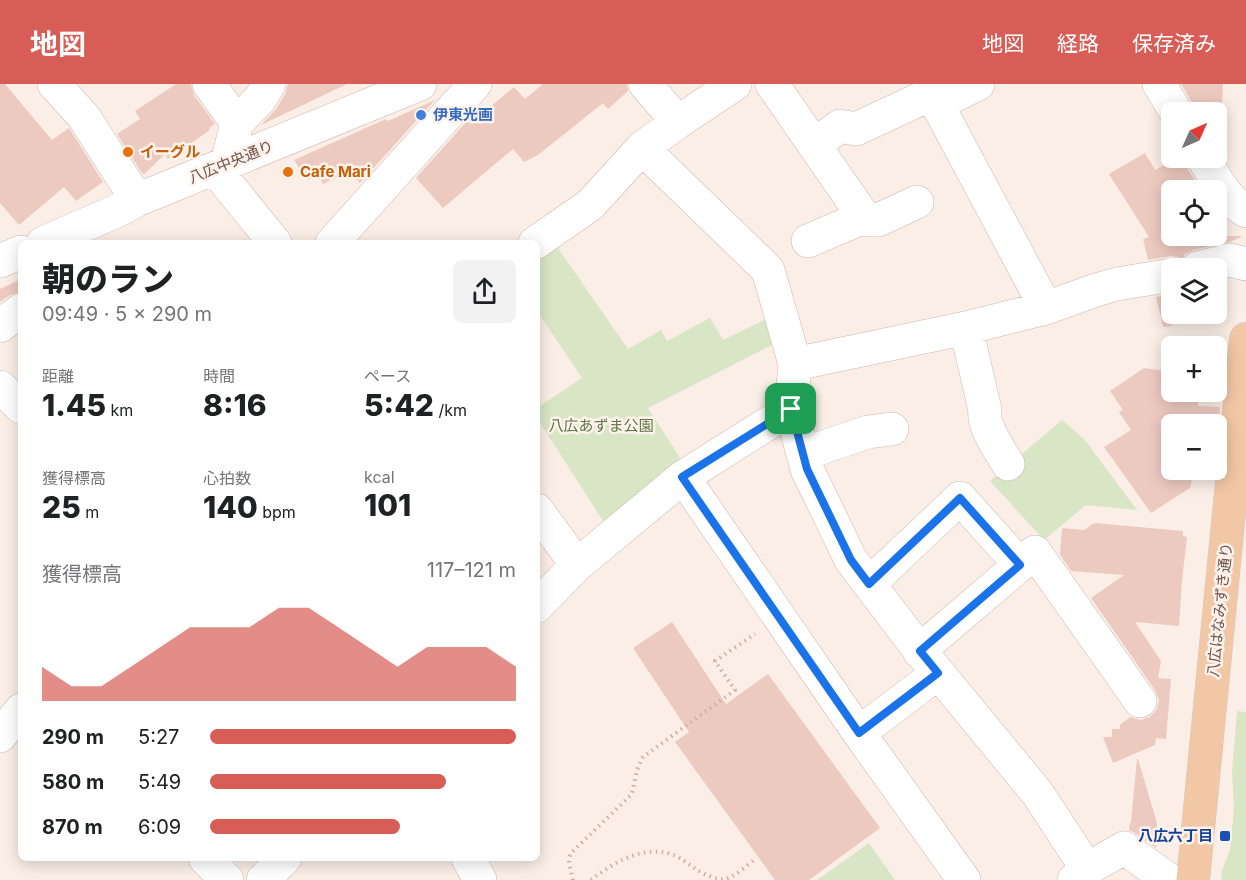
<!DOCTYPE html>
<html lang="ja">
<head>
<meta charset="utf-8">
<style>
  body { margin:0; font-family:Inter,"Noto Sans JP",sans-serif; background:#f2f2f2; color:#202124; height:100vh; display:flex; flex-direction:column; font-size:22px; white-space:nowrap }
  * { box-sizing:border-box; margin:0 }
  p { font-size:20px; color:#757577 }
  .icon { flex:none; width:33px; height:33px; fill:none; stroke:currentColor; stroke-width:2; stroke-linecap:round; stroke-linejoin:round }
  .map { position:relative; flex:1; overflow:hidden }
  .panel { position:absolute; left:18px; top:156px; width:522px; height:621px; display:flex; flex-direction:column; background:#fff; border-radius:9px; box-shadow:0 3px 15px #0003 }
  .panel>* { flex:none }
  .needle { width:39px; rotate:45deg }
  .fabs { position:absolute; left:1161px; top:18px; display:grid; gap:12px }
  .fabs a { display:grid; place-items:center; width:66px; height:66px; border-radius:9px; background:#fff; box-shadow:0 3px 15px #0003; font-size:30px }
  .pin { position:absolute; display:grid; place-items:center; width:51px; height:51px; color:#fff; margin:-26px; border-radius:12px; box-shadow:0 3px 9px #0006 }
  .round { display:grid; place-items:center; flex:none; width:63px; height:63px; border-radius:9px; background:#f2f2f2 }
  .headline { display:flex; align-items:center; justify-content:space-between; height:102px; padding:0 24px }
  h1 { font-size:33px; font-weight:800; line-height:45px }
  .metrics { display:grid; grid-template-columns:repeat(3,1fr); gap:9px; height:102px; padding:6px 24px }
  .metrics div { display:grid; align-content:center }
  .metrics b { font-size:30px; font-weight:800 }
  .metrics small { font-size:16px; font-weight:400 }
  .metrics p { font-size:16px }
  .chart { height:168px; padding:12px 24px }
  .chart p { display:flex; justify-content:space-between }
  .chart svg { width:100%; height:108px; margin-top:6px; fill:#d85d57; opacity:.7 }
  ul { padding:0 24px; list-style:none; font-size:20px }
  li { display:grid; grid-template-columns:96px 72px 1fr; align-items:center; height:45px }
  li i { height:15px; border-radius:8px; background:#d85d57 }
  header { display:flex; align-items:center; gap:36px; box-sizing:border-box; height:84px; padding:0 30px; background:#d85d57; color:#fff }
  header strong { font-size:28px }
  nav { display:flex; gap:33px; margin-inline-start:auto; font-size:21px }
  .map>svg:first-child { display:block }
  .green { fill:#d9e6c6 }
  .building { fill:#edcac0 }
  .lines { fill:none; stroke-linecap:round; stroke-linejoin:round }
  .minor-casing { stroke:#cdb7b0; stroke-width:34 }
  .major-casing { stroke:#d4cbca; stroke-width:34 }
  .path { stroke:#d1ada3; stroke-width:4; stroke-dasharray:1.5 4.5; stroke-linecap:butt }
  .minor { stroke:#fff; stroke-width:33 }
  .major { stroke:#f2c7a5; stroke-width:33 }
  .route-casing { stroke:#fff; stroke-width:12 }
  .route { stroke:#1a73e8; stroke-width:8 }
  .shop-dot { fill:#3f7fe0; stroke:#fdf3ec; stroke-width:2 }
  .food-dot { fill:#e8710a; stroke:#fdf3ec; stroke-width:2 }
  .transit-dot { fill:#1a4fb4; stroke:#fdf3ec; stroke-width:2 }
  .labels { text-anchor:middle; stroke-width:5; stroke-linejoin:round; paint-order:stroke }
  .shop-label { font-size:15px; font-weight:bold; fill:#366cbe; stroke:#fdf3ec; text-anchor:start }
  .food-label { font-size:15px; font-weight:bold; fill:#c56008; stroke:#fdf3ec; text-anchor:start }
  .street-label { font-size:15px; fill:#70534d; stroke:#fdf3ec }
  .park-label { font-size:15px; fill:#5d7546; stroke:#fdf3ec }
  .transit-label { font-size:15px; font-weight:bold; fill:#164399; stroke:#fdf3ec; text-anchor:end }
</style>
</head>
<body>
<header>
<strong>地図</strong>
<nav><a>地図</a><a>経路</a><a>保存済み</a></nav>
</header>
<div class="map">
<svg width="1246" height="796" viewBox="0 0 1246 796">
  <rect width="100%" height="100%" fill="#faeee6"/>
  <!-- green -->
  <path class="green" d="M553 157 628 265 661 246 667 257 710 234 723 256 771 233 778 258 648 324 684 380 605 440 537 334V324L582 294 537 227V167Z
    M1062 336 1084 355 1137 426 1086 421 1044 456 990 397Z
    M1237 627 1246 628V796H1221L1222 787 1230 766 1234 724 1232 688Z
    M869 759 895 796H817Z"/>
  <!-- building -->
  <path class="building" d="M0 0H5L52 56 69 44 103 98 76 117 64 103 19 141 0 119Z
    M176 0H191L194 11 215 40 209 44 210 46 168 75 165 70 144 90 142 89 117 50 140 35 135 27Z
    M288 0H347L261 41 276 25 285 10Z
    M543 0H627L628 7 608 25 603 19 538 71 524 78 513 65 443 124 416 94 468 36 470 40 514 3 525 15Z
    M1181 0H1223L1222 21 1208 28H1195L1192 18Z
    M435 16 360 99 348 87 323 100 319 91 307 96 294 76 386 35 388 37Z
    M1145 69 1155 86 1175 74H1184L1187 84 1201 106H1172V152H1243L1230 158 1193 166 1185 170 1182 176 1178 173 1170 172 1148 176 1143 155 1149 153 1109 90Z
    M21 195V208L10 211 0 218V205Z
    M1172 210V242L1163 243 1156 213Z
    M1144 284 1172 288V308H1200L1198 322 1220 323 1219 340H1172V386H1194L1190 404 1151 429 1104 363 1131 346 1119 328 1123 326 1110 307Z
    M1094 439 1183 447V452L1187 453 1182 496 1179 542 1135 538 1161 577 1158 594 1171 595 1166 655 1156 654 1155 661 1113 679 1103 653H1112V645H1120V641L1130 633 1141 636 1150 633 1157 625 1159 616 1155 606 1091 514 1124 491 1071 487 1060 470 1062 444 1084 446Z
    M672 538 726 620 768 590 880 744 809 796H775L675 658 689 648 633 564Z
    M1137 675H1138L1157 739 1156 764 1135 749 1129 746 1130 738H1131Z"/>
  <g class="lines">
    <defs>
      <path id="minor" d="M54 0 84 33 137 116
        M209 0 237 39
        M645 0 678 38
        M772 0 866 136H878L917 118
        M978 0 937 20 1046 224
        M1159 0 1176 28
        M814 61 840 42 856 45 931 10
        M642 64 768 186 795 280 791 325 807 385 851 476 917 563 1038 710 1087 785
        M1203 74C1216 94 1225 115 1246 127
        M227 79 237 39 260 15 269 0
        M215 85 275 159
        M808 157 864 133
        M43 159 119 126 137 116 420 0
        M332 159 475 0
        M535 159 590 121 642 64 678 38 735 0
        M0 177 21 168
        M1198 184 1230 176 1246 180
        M0 242 21 226
        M966 244 985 326C982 342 1000 366 1008 380
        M795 280 966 244 1046 224 1096 206 1117 200 1172 191
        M0 303 21 323
        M803 370 868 348 892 345
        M683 393 859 649 964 796
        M537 426 577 481
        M869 500 960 414 1020 481
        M537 522 577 481 683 393 791 325
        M919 567 1035 468 1140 617
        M859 649 938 589
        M0 652 21 626
        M205 774 227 796
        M468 774 480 796
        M263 796 285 774
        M1074 796 1087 785 1124 764 1169 796"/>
      <path id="major" d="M1193 796 1246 255"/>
    </defs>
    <!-- minor casing -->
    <use href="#minor" class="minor-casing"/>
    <!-- major casing -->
    <use href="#major" class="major-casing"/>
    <!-- path -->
    <path class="path" d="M573 796C571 787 566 776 572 768L632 710 637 686 643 673 735 606 715 577 755 550
      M591 796C613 779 642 761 671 770 681 773 690 782 699 787 706 791 716 796 725 795 733 794 748 781 755 775"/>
    <!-- minor -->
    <use href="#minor" class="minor"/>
    <!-- major -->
    <use href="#major" class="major"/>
  </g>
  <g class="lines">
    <defs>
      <path id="route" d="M791 325 807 385 851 476 869 500 960 414 1020 481 920 567 938 589 859 649 682 393Z"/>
    </defs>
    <!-- route casing -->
    <use href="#route" class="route-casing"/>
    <!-- route -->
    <use href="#route" class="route"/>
  </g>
  <!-- markers -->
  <circle class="shop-dot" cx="421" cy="31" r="6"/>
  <g class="food-dot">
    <circle cx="128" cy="68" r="6"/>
    <circle cx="288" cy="88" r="6"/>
  </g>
  <rect class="transit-dot" x="1219" y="746" width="12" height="12" rx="3"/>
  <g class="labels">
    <!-- shop labels -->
    <g class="shop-label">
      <text x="433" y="36">伊東光画</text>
    </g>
    <!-- food labels -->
    <g class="food-label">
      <text x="140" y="73">イーグル</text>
      <text x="300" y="93">Cafe Mari</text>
    </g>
    <!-- street labels -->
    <g class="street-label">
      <text transform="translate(231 78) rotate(-22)" y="5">八広中央通り</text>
      <text transform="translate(1220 526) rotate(-84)" y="5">八広はなみずき通り</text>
    </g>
    <!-- park labels -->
    <g class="park-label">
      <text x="601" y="347">八広あずま公園</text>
    </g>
    <!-- transit labels -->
    <g class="transit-label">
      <text x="1213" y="757">八広六丁目</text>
    </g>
  </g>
</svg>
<div class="fabs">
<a><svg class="needle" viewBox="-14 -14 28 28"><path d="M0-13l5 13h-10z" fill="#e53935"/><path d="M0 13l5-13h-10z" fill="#757577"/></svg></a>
<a><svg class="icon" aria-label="locate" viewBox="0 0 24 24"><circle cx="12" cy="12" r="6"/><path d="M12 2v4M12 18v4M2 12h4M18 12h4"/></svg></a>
<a><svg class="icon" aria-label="layers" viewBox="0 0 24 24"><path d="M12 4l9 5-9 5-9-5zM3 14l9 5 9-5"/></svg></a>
<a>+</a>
<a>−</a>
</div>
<div class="pin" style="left:791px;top:325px;background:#1e9e55"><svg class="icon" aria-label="arrive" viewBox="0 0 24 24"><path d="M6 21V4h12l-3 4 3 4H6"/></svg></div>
<section class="panel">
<div class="headline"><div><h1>朝のラン</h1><p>09:49 · 5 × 290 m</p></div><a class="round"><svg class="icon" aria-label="share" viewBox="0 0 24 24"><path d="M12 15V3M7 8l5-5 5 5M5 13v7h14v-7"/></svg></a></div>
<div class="metrics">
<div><p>距離</p><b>1.45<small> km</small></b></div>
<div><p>時間</p><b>8:16</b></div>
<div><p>ペース</p><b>5:42<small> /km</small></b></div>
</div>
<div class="metrics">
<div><p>獲得標高</p><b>25<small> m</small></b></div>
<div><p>心拍数</p><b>140<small> bpm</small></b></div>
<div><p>kcal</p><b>101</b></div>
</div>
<div class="chart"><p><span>獲得標高</span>117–121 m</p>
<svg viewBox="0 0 160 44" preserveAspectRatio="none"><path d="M0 44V30L10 38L20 38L30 30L40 22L50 14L60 14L70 14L80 6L90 6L100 14L110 22L120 30L130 22L140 22L150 22L160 30V44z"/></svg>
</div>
<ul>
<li><b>290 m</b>5:27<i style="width:100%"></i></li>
<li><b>580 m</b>5:49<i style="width:77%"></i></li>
<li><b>870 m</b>6:09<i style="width:62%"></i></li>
</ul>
</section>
</div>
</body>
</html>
